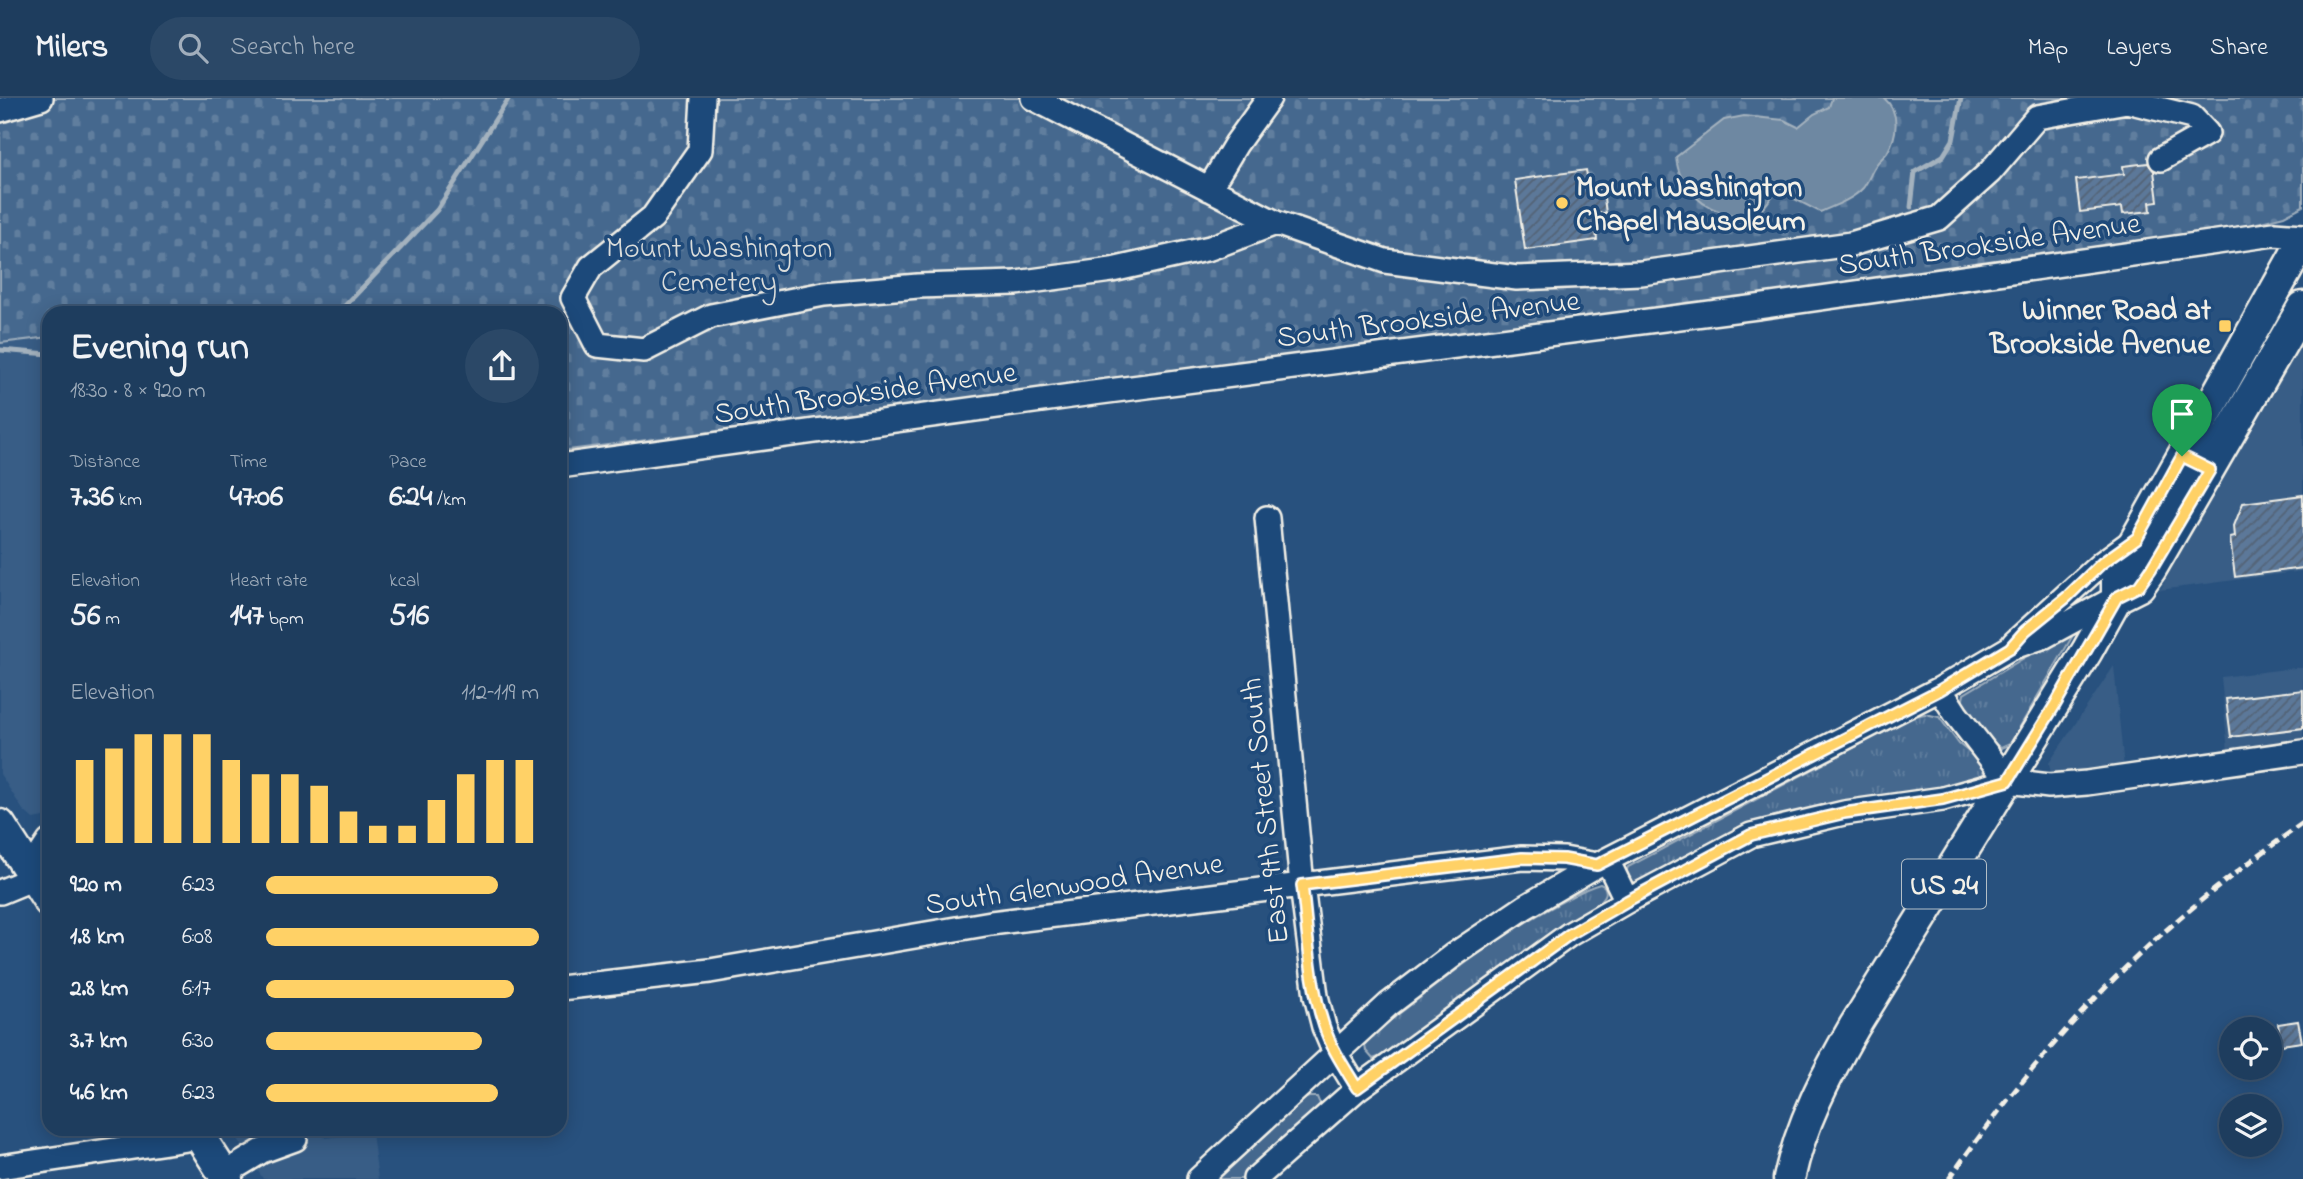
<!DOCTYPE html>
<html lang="en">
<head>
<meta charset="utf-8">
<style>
  body { margin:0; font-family:"Indie Flower",sans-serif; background:#2b4867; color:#f1f3f6; height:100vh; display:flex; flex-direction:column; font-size:26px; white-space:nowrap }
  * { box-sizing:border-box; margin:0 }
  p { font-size:23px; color:#a1aebc }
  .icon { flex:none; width:38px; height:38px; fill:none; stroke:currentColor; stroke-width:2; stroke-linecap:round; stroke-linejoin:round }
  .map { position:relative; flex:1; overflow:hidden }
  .sheet { position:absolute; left:42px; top:208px; width:525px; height:830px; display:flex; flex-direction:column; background:#1e3d5e; border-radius:21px; box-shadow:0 4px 18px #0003,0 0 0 2px #3c5673 }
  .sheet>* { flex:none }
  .buttons { position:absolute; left:2219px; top:919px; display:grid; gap:14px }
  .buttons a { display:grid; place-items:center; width:63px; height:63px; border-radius:50%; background:#1e3d5e; box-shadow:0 4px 18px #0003,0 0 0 2px #3c5673; font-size:35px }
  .pin { position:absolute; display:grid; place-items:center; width:60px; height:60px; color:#fff; margin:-72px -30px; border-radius:50% 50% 50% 0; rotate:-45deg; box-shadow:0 0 7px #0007 }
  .pin .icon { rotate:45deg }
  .round { display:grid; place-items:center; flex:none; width:74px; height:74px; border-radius:37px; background:#2b4867 }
  .overview { display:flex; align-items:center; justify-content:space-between; height:119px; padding:0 28px }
  h1 { font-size:38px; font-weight:700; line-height:52px }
  .figures { display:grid; grid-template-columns:repeat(3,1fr); gap:10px; height:119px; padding:7px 28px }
  .figures div { display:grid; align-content:center }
  .figures b { font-size:30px; font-weight:700 }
  .figures small { font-size:19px; font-weight:400 }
  .figures p { font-size:19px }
  .chart { height:196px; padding:14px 28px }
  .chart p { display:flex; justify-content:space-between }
  .chart svg { width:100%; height:126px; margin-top:7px; stroke:#ffd166; stroke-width:6 }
  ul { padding:0 28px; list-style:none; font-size:23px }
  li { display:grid; grid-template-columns:112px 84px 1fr; align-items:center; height:52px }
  li i { height:18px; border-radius:9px; background:#ffd166 }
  header { display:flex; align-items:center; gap:42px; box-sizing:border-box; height:98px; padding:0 35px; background:#1e3d5e; border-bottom:2px solid #3c5673 }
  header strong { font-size:33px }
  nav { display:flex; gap:38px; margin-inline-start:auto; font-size:24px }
  .search { width:490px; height:63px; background:#2b4867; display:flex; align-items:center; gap:18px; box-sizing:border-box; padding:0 24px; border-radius:38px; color:#a1aebc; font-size:26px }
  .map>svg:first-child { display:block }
  .built { fill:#375d86 }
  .grass { fill:url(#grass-tufts); stroke:#9cacbb; stroke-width:2 }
  .cemetery { fill:url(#cemetery-stones); stroke:#9cacbb; stroke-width:2 }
  .water { fill:#6e88a2; stroke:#a4b2be; stroke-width:2 }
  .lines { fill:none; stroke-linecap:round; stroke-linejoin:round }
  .stream { stroke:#a4b2be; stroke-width:5 }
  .building { fill:url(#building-hatch); stroke:#f4f1e8; stroke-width:2 }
  .minor-casing { stroke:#f4f1e8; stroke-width:28 }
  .major-casing { stroke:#f4f1e8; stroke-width:35 }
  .minor { stroke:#1f4a7a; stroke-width:23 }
  .major { stroke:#1f4a7a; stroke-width:30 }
  .rail { stroke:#f4f1e8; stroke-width:5; stroke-dasharray:10 5; stroke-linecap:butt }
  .route-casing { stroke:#fff; stroke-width:14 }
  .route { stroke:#ffd166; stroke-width:9 }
  .poi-dot { fill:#ffd166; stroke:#1f4a7a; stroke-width:2.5 }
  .labels { text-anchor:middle; stroke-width:7; stroke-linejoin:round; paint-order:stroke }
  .shield { fill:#1f4a7a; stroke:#b4bfc7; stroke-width:2 }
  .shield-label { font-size:28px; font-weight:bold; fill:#f4f1e8 }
  .poi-label { font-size:30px; font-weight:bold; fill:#f4f1e8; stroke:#1f4a7a; text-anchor:start }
  .street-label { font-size:30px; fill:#f4f1e8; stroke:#1f4a7a }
  .park-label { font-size:30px; fill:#dadcda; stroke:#1f4a7a }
</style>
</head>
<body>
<header>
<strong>Milers</strong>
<div class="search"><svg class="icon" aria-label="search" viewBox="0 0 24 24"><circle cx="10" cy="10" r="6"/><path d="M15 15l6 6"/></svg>Search here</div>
<nav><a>Map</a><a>Layers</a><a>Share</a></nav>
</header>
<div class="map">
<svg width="2303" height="1081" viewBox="0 0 2303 1081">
  <defs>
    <pattern id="grass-tufts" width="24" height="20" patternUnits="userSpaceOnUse" patternTransform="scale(1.75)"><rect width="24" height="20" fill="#45688e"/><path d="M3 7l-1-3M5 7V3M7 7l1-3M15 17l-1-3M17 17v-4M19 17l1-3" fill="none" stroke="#607e9e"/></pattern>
    <pattern id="cemetery-stones" width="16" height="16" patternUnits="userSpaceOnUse" patternTransform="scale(1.75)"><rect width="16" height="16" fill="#45688e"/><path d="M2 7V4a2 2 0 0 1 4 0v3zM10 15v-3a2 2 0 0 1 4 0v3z" fill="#607e9e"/></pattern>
    <pattern id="building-hatch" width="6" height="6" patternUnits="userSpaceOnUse" patternTransform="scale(1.75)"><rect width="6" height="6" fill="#5b7899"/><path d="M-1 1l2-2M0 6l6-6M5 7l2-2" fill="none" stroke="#536274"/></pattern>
  </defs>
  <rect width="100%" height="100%" fill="#28517e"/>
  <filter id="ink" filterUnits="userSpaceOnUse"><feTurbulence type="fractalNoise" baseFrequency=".0143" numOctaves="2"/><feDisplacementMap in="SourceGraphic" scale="14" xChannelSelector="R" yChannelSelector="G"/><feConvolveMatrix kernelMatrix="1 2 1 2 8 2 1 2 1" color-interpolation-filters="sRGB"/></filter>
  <g filter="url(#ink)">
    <!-- built -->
    <path class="built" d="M49 239V718L33 721 23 712 0 676V245Z
      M2303 241V473L2160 492 2291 252 2298 243Z
      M2114 568 2124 670 2063 678 2051 676 2049 665Z
      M2303 569V644L2228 654 2221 579Z
      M232 1031H323L325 1040 372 1035 378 1081H263Z"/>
    <!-- grass -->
    <path class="grass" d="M2064 536 2072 539 2010 646 2001 650 1994 645 1962 606 1964 596Z
      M1925 616 1939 619 1959 646 1981 664 1985 672 1982 681 1972 686 1824 710 1736 734 1637 784H1630L1625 778 1628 769 1914 618Z
      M1600 786 1604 788C1608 795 1605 798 1600 804L1389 955 1373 961 1366 953 1365 946 1379 931C1436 888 1492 841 1556 807 1570 800 1584 790 1600 786Z
      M1309 999H1317L1321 1008 1315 1016 1242 1081H1212L1298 1003Z"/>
    <!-- cemetery -->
    <path class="cemetery" d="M0 0H2303V108L2284 118 2238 130 2084 154 1153 278 560 353V215H49V239L0 245Z"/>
    <!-- water -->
    <path class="water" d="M1832 0H1884C1900 14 1898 37 1887 55 1884 59 1879 62 1876 67 1871 74 1868 84 1863 90 1852 102 1834 108 1820 114L1783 95 1774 96C1770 101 1765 109 1760 113 1753 119 1742 118 1733 117 1703 112 1679 90 1676 59L1724 22 1744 18 1784 22 1798 29 1814 16 1829 9Z"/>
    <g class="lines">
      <!-- stream -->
      <path class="stream" d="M1911 109 1915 74 1943 58 1953 42 1961 0
        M338 215 437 112 509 0
        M0 252 49 256"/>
    </g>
    <!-- building -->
    <path class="building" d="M2148 65 2154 73 2158 103 2150 104 2151 113 2123 116 2122 109 2080 114 2076 82 2124 76 2123 68Z
      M1586 72 1589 89 1597 88 1598 94 1603 93 1606 115H1601L1602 122 1595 123 1597 142 1525 152 1515 82Z
      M2303 397V470L2235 479 2230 440 2235 439 2234 428 2243 405Z
      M2303 592V630L2231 639 2226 601Z
      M2298 923 2302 944 2281 947 2278 926Z"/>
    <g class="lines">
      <defs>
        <path id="minor" d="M703 0 700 52 653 119 591 169 573 200 597 247 644 252 711 218 824 196 918 188 1016 185 1112 172 1210 150 1276 125
          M1033 0 1276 125 1385 163 1517 180 1641 175 1851 146 1939 120 1990 74 2037 19 2127 3 2192 19 2207 35 2161 61
          M0 12 41 0
          M1209 91 1236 46 1269 0
          M560 368 1093 295 1757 209 2274 136 2303 138
          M1267 420 1302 787 1316 898 1324 929 1335 955 1357 991
          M2014 545 2102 465 2131 444
          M1940 591 1956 616 2008 683 2049 688 2087 685 2303 654
          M1607 762 1627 803
          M29 774 49 744
          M0 794 34 780
          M560 890 710 873 991 825 1522 760 1564 761 1597 767
          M0 1069 201 1039
          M224 1076 262 1053 295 1041 292 1031
          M1199 1081 1388 907 1455 856 1525 809 1597 767 1940 591 2010 550 2045 538 2117 499
          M1255 1081 1357 991 1570 836 1627 803 1751 737 1844 715 1943 701 2008 683"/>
        <path id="major" d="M2117 499 2139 488 2151 471 2303 209
          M0 727 49 803
          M195 1031 227 1081
          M1789 1081C1801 1025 1826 978 1854 929L2087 553 2117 499V475L2303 143"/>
      </defs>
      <!-- minor casing -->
      <use href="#minor" class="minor-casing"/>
      <!-- major casing -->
      <use href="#major" class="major-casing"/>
      <!-- minor -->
      <use href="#minor" class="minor"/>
      <!-- major -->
      <use href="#major" class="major"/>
      <!-- rail -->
      <path class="rail" d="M1949 1081C1998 1011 2054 941 2115 880 2172 823 2237 772 2303 725"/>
    </g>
  </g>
  <g class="lines" filter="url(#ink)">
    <defs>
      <path id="route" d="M2182 358 2210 372 2151 471 2139 488 2117 499 2055 607 2008 683 1943 701 1844 715 1751 737 1627 803 1570 836 1357 990C1345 970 1331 950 1324 928 1309 883 1308 834 1302 787L1522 760 1564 761 1597 767 1940 592 2010 550 2025 533 2067 499 2102 465 2137 440Z"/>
    </defs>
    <!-- route casing -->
    <use href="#route" class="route-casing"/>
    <!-- route -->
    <use href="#route" class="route"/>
  </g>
  <!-- markers -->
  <g class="poi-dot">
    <circle cx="1562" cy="105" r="7"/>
    <rect x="2218" y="221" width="14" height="14" rx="3.5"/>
  </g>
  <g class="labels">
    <!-- shield labels -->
    <rect class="shield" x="1902" y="761.5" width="84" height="49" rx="5"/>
    <g class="shield-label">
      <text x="1944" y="796">US 24</text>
    </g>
    <!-- poi labels -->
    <g class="poi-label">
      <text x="1576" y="98">Mount Washington<tspan x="1576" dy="34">Chapel Mausoleum</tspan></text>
      <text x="2211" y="221" text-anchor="end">Winner Road at<tspan x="2211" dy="34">Brookside Avenue</tspan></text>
    </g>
    <!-- street labels -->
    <g class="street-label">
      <text transform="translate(1989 145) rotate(-8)" y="10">South Brookside Avenue</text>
      <text transform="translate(1428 220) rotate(-7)" y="10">South Brookside Avenue</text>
      <text transform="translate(865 294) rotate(-8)" y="10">South Brookside Avenue</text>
      <text transform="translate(1264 713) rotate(-96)" y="10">East 9th Street South</text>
      <text transform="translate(1074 785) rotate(-8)" y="10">South Glenwood Avenue</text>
    </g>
    <!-- park labels -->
    <g class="park-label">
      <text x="719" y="159">Mount Washington<tspan x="719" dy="34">Cemetery</tspan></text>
    </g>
  </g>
</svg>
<div class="buttons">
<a><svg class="icon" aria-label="locate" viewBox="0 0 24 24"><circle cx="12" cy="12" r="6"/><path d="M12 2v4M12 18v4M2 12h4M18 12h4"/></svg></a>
<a><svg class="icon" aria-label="layers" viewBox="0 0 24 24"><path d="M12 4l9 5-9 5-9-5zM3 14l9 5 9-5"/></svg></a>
</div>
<div class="pin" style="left:2182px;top:358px;background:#1e9e55"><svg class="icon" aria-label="arrive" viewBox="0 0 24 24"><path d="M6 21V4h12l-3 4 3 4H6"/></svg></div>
<section class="sheet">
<div class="overview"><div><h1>Evening run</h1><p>18:30 · 8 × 920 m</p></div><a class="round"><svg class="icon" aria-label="share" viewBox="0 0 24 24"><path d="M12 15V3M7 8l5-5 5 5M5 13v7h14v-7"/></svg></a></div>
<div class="figures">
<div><p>Distance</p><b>7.36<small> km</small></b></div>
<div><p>Time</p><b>47:06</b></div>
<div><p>Pace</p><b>6:24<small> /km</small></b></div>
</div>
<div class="figures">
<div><p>Elevation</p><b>56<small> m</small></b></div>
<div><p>Heart rate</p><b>147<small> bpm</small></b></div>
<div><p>kcal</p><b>516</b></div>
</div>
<div class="chart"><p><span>Elevation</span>112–119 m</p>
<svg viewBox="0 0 160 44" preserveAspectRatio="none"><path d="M5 44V15M15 44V11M25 44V6M35 44V6M45 44V6M55 44V15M65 44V20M75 44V20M85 44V24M95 44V33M105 44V38M115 44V38M125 44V29M135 44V20M145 44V15M155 44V15"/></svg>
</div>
<ul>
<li><b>920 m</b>6:23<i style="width:85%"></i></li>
<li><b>1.8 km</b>6:08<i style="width:100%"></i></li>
<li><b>2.8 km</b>6:17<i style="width:91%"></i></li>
<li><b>3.7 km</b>6:30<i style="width:79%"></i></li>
<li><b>4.6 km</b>6:23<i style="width:85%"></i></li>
</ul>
</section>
</div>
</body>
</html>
